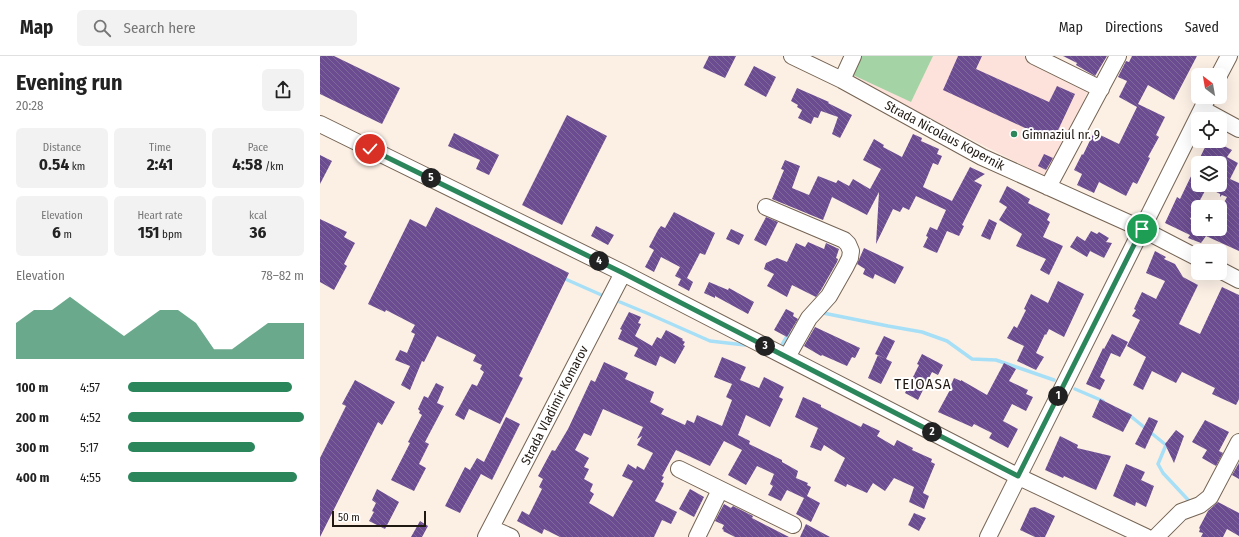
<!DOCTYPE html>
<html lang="en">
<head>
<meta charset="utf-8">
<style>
  body { margin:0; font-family:"Fira Sans Condensed",sans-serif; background:#f2f2f2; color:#222; height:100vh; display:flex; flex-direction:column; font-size:15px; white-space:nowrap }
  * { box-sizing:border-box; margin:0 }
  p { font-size:13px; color:#767676 }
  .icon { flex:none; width:22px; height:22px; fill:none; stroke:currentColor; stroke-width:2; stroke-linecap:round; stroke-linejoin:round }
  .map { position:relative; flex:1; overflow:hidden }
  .drawer { display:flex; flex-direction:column; background:#fff; width:320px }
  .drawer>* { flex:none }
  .needle { width:26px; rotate:329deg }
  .tools { position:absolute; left:871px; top:12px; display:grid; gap:8px }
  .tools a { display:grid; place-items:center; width:36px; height:36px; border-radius:6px; background:#fff; box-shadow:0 4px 16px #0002; font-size:20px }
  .scale { position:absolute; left:12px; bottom:10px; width:94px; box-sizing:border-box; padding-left:4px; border:2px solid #201912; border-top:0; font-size:11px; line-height:14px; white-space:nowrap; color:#201912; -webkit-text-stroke:3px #fff; paint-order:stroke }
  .pin { position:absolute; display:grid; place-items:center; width:34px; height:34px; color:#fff; margin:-17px; border:2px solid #fff; border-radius:50%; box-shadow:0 1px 4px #0007 }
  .km { position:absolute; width:20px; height:20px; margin:-10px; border-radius:50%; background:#222; color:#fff; font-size:11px; line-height:20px; text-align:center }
  .round { display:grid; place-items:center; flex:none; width:42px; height:42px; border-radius:6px; background:#f2f2f2 }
  .head { display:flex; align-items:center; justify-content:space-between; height:68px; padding:0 16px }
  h1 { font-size:22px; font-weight:700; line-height:30px }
  .figures { display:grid; grid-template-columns:repeat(3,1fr); gap:6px; height:68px; padding:4px 16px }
  .figures div { display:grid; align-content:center; border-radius:6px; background:#f2f2f2; text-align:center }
  .figures b { font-size:17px; font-weight:700 }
  .figures small { font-size:11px; font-weight:400 }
  .figures p { font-size:11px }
  .chart { height:112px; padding:8px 16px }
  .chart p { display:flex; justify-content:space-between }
  .chart svg { width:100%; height:72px; margin-top:4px; fill:#2c865b; opacity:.7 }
  ul { padding:0 16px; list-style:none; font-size:13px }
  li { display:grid; grid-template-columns:64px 48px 1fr; align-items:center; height:30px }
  li i { height:10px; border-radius:5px; background:#2c865b }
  header { display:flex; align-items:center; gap:24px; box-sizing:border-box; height:56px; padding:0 20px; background:#fff; border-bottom:1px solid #e0e0e0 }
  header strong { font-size:19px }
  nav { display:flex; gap:22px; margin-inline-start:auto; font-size:14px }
  .search { width:280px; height:36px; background:#f2f2f2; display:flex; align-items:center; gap:10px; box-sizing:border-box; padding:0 14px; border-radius:6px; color:#767676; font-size:15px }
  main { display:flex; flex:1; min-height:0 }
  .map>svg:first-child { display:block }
  .education { fill:#fce2da }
  .green { fill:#a4d3a5 }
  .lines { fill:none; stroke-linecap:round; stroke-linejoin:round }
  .stream { stroke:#a7dff7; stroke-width:3.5 }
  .building { fill:url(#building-back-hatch); fill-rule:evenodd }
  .minor-casing { stroke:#756454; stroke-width:18 }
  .minor { stroke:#fff; stroke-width:16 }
  .route-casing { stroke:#fff; stroke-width:8 }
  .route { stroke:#2c865b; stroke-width:5 }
  .poi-dot { fill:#2c865b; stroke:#fff; stroke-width:1.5 }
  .labels { text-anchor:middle; stroke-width:4; stroke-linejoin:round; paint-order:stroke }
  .poi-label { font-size:13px; fill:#201912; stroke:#fff; text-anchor:start }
  .street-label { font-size:13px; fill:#201912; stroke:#fff }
  .quarter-label { font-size:15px; letter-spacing:1px; fill:#201912; stroke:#fff }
</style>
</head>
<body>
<header>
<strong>Map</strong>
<div class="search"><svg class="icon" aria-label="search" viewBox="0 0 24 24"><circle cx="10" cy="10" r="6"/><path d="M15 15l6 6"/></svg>Search here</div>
<nav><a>Map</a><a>Directions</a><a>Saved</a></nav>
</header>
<main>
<section class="drawer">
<div class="head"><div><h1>Evening run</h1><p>20:28</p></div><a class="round"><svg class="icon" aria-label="share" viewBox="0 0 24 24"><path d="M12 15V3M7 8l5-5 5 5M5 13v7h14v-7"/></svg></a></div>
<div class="figures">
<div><p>Distance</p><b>0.54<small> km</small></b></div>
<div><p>Time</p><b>2:41</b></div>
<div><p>Pace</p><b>4:58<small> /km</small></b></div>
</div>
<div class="figures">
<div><p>Elevation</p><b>6<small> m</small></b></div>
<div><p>Heart rate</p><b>151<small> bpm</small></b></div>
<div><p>kcal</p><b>36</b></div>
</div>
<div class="chart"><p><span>Elevation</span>78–82 m</p>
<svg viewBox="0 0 160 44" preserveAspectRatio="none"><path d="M0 44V22L10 14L20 14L30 6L40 14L50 22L60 30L70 22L80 14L90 14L100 22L110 38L120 38L130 30L140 22L150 22L160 22V44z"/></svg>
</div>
<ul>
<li><b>100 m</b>4:57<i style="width:93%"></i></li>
<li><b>200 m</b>4:52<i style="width:100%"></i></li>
<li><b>300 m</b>5:17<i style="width:72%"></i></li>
<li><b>400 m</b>4:55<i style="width:96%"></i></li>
</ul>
</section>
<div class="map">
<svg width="919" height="481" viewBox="0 0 919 481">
  <defs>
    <pattern id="building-back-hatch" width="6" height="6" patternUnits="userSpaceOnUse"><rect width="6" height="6" fill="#6b4c90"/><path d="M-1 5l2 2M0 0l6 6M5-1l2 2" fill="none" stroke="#7f689a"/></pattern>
  </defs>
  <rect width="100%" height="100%" fill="#fcf0e5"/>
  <!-- education -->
  <path class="education" d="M539 0H703L769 33 728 122 530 22Z"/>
  <!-- green -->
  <path class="green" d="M541 0H613L591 46 533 19Z"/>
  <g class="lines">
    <!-- stream -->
    <path class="stream" d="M243 222 286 241
      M300 246 329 258 390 285 425 289
      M503 257 568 270 602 276 627 285 652 303 676 304 734 324
      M460 292 469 277
      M755 333 783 345
      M808 358 846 389 838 408 843 417 871 447"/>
  </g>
  <!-- building -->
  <path class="building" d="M0 0H14L80 32 62 68 0 38Z
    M389 0H416L405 22 383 12Z
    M638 0H662L656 13 729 46 737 30 755 38 733 85 623 34Z
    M743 0H787L775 20 756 9 757 7Z
    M812 0H877L854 44 828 29 818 48 845 61 836 79 839 81 828 101 830 102 817 128 813 126 806 140 779 126 774 137 757 129 762 118 754 114 762 98 763 99 774 76 799 88 817 51 799 41 807 25 798 21 806 5 809 6Z
    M434 10 456 21 446 41 424 29Z
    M477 32 509 46 508 47 532 59 520 82 512 78 518 61 501 55 498 62 494 61 491 68 478 62 482 54 477 51 478 49 471 45Z
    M247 59 287 80 242 169 202 149Z
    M134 77 179 99 169 119 156 113 160 104 128 90Z
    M593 78 602 82 601 85 619 93 617 98 622 100 618 109 613 107 603 131 632 145 650 111 665 118 654 125 662 129 642 169 644 170 639 180 627 175 617 197 603 191 608 181 606 180 610 171 617 174 626 154 596 140 589 154 583 151 580 156 573 153 556 188 559 136 547 159 512 141 503 164 452 143 464 114 461 113 465 104 480 110 472 132 489 139 498 120 516 127 518 124 529 130 533 123 550 133 561 113 543 104 554 83 564 89 563 91 582 101Z
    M888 85H894L912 94 907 101 918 107 910 123 919 127V195L886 180 881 187 868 182 870 179 845 167 857 141 860 143ZM878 107H900V129H878ZM887 131 900 138V141L902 139 907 141 900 154V173H878V167L870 163Z
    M724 98 733 102 726 114 718 110Z
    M0 99 12 105 0 128Z
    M687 130 710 143 708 147 730 158 727 164 730 166 723 181 743 190 729 219 720 214 726 203 696 190 702 178 679 164 687 151 679 146Z
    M116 151 249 217 199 320 203 322 180 368 149 353 144 364 135 359 152 328 157 330 164 316 160 313 162 309 153 305 156 299 117 280 104 306 102 305 90 334 81 329 90 310 75 304 80 294 87 297 95 278 91 276 95 269 66 254 65 256 48 248 90 163 106 171Z
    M354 156 395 177 385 199 380 197 367 222 373 226 369 235 358 229 361 223 355 220 360 211 341 201 334 216 325 211 334 194 329 191 338 174 341 170 345 172Z
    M446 161 458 166 446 190 434 184Z
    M0 163 27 176 24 181 35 187 24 208 27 210 14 234 0 226Z
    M669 163 677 167 670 184 661 180Z
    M276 170 294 179 288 189 271 180Z
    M411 173 424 179 419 189 406 183Z
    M771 175 777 178 779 176 789 182 786 186 792 187 784 202 770 195 767 201 750 191 757 180 765 185Z
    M488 186 504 193 506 187 519 193 516 202 518 203 517 206 501 234 496 241 472 229 467 241 447 230 454 218 444 213 446 207 457 202 467 206 476 187 485 191Z
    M544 192 584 211 575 228 555 218 553 223 543 218 545 213 537 208Z
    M835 195 846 201 844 203 855 208 863 221 878 229 859 268 880 278 902 231 919 239V343L916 349 892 338 895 332 862 316 856 327 832 315 823 334 813 329 826 301 807 290 820 264 812 260 816 254 814 253 822 236 836 243 845 225 826 217Z
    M738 225 764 238 744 281 729 273 726 279 725 278 716 297 724 301 716 314 697 305 704 290 687 282 694 270 697 272 706 254 704 253 711 238 728 247Z
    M389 226 408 234 409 232 434 246 428 258 395 240V242L384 237Z
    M466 253 474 257 473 260 478 263 467 281 454 274Z
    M309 256 321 261 318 267 321 268 315 280 332 290 337 281 341 283 346 274 363 283 362 284 365 286 363 289 365 290 355 308 340 300 336 310 314 300 318 292 298 283 302 274 300 273Z
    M495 271 540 292 535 302 532 301 527 310 502 299 501 300 484 290Z
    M792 278 808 286 800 301 791 297 780 321 785 324 780 334 766 328 783 292 784 293Z
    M564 280 575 285 566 303 555 298Z
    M602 298 623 309 618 319 612 316 598 344 585 337 599 309 597 308Z
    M558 299 572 306 561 328 548 322Z
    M402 301 426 311 420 324 439 332 444 321 464 331 459 341 463 343 450 371 426 359 418 379 430 385 429 388 462 404V406L478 415 476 422 488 427 487 429 491 431 487 440 500 447 491 466 476 458 484 442 467 434 461 445 448 439 453 430 450 428 454 418 437 410 426 429 408 419 422 394 404 385 390 410 356 394 342 420 344 421 341 426 344 427 343 430 335 445 357 456 351 468 342 464 334 481H240L224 473 222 478 197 465 202 455 209 459 222 433 219 431 223 423 218 420 232 394 235 395 248 373 271 324 275 326 284 306 308 317 305 323 334 336 330 346 344 353 341 358 365 369 367 364 374 367 377 359 402 370 412 344 406 341 412 328 394 321ZM283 353 323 371 317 383 322 380 317 389 333 397 324 414 317 410 316 413 308 408 302 420 313 425 293 461 269 447 274 438 270 435 273 428 264 423 269 413 264 411 269 402 255 394 264 377 271 380Z
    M684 307 696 313 689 325 708 334 706 338 713 341 706 355 692 348 683 365 698 373 688 392 669 382 672 377 654 368 652 371 618 356 631 332 630 331 634 322 641 325V324L667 339Z
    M35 324 75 346 62 369 58 366 0 481V402L26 350 22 348Z
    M116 327 124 331 117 347 124 350 105 386 109 388 99 408 106 412 94 435 71 424 90 387 88 386 102 359 99 357 100 355 98 353 104 340 108 342Z
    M483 341 501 349V351L541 371 543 367 560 375 557 380 574 390 577 384 593 392 592 394 612 403 611 406 615 408 603 437 609 440 604 453 589 446 594 431 574 422 565 435 553 427 547 437 527 428 526 431 514 425 525 402 504 389 501 395 490 391 498 372 475 361Z
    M780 343 812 359 803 376 772 361Z
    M186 361 200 368 172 424 161 418 140 457 125 450 145 411 150 414 157 402 164 406Z
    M829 361 838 365 825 393 815 388Z
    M885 364 909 376 899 395 903 397 896 410 882 402 887 394 872 386Z
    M856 374 864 380 854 407 845 388Z
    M740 380 758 389 757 392 791 400 776 434 744 420 743 422 725 414Z
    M919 407V423L912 419Z
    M806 408 825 416 821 424 834 430 826 451 816 446 815 450 793 440Z
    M57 433 79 446 65 473 49 465 54 456 52 455 56 447 52 444Z
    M370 433 384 441 374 461 359 453Z
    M898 446 919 457V480L907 473 903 481H881L883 477 879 476 880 473 879 472 888 455Z
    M404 448 411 452 413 450 433 460 432 462 469 481H415L403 475 404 474 402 473 404 469 395 465Z
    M715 451 735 460 725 481H715L700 474 710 452Z
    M594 457 606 462 599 475 588 469Z
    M100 465 108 470 102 481H91Z
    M486 468 510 481H480Z"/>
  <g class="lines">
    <defs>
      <path id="minor" d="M472 0 522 24 662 101 822 173 878 202
        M714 0 781 33
        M899 19 909 0
        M522 24 533 0
        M882 53 919 73
        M0 68 303 217 699 421 826 481
        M728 131 798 0
        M446 151 524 184 528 188 531 195 530 202 526 210 509 240 489 262 467 301
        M900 214 919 224
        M359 413 473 469
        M171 472 191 481
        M166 481 303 217
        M377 481 400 434
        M668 481 888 41
        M836 481 861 456 880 449 890 441 919 386"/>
    </defs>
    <!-- minor casing -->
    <use href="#minor" class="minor-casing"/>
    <!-- minor -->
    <use href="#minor" class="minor"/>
  </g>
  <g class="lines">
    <defs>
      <path id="route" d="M50 93 303 217 698 420 822 173"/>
    </defs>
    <!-- route casing -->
    <use href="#route" class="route-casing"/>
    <!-- route -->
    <use href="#route" class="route"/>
  </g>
  <!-- markers -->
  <circle class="poi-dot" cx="694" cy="78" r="4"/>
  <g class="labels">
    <!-- poi labels -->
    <g class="poi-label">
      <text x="702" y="83">Gimnaziul nr. 9</text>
    </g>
    <!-- street labels -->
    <g class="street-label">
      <text transform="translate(625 79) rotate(28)" y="5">Strada Nicolaus Kopernik</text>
      <text transform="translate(234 349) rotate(-63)" y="5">Strada Vladimir Komarov</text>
    </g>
    <!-- quarter labels -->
    <g class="quarter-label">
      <text x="603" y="333">TEIOASA</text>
    </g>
  </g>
</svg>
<div class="tools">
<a><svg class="needle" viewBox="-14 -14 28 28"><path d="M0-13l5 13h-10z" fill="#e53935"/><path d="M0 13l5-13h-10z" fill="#767676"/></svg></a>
<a><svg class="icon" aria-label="locate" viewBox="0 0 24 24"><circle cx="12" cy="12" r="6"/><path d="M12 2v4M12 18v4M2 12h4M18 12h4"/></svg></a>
<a><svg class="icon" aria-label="layers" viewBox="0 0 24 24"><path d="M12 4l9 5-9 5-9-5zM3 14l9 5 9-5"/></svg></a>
<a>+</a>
<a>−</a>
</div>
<div class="scale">50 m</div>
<div class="pin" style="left:822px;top:173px;background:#1e9e55"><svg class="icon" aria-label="arrive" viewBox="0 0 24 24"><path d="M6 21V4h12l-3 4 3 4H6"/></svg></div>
<div class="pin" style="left:50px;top:93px;background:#d93025"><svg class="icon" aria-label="check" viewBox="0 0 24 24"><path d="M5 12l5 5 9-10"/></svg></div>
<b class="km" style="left:738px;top:340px">1</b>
<b class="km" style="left:612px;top:376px">2</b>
<b class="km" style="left:445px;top:290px">3</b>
<b class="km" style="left:279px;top:205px">4</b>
<b class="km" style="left:111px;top:122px">5</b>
</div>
</main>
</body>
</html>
